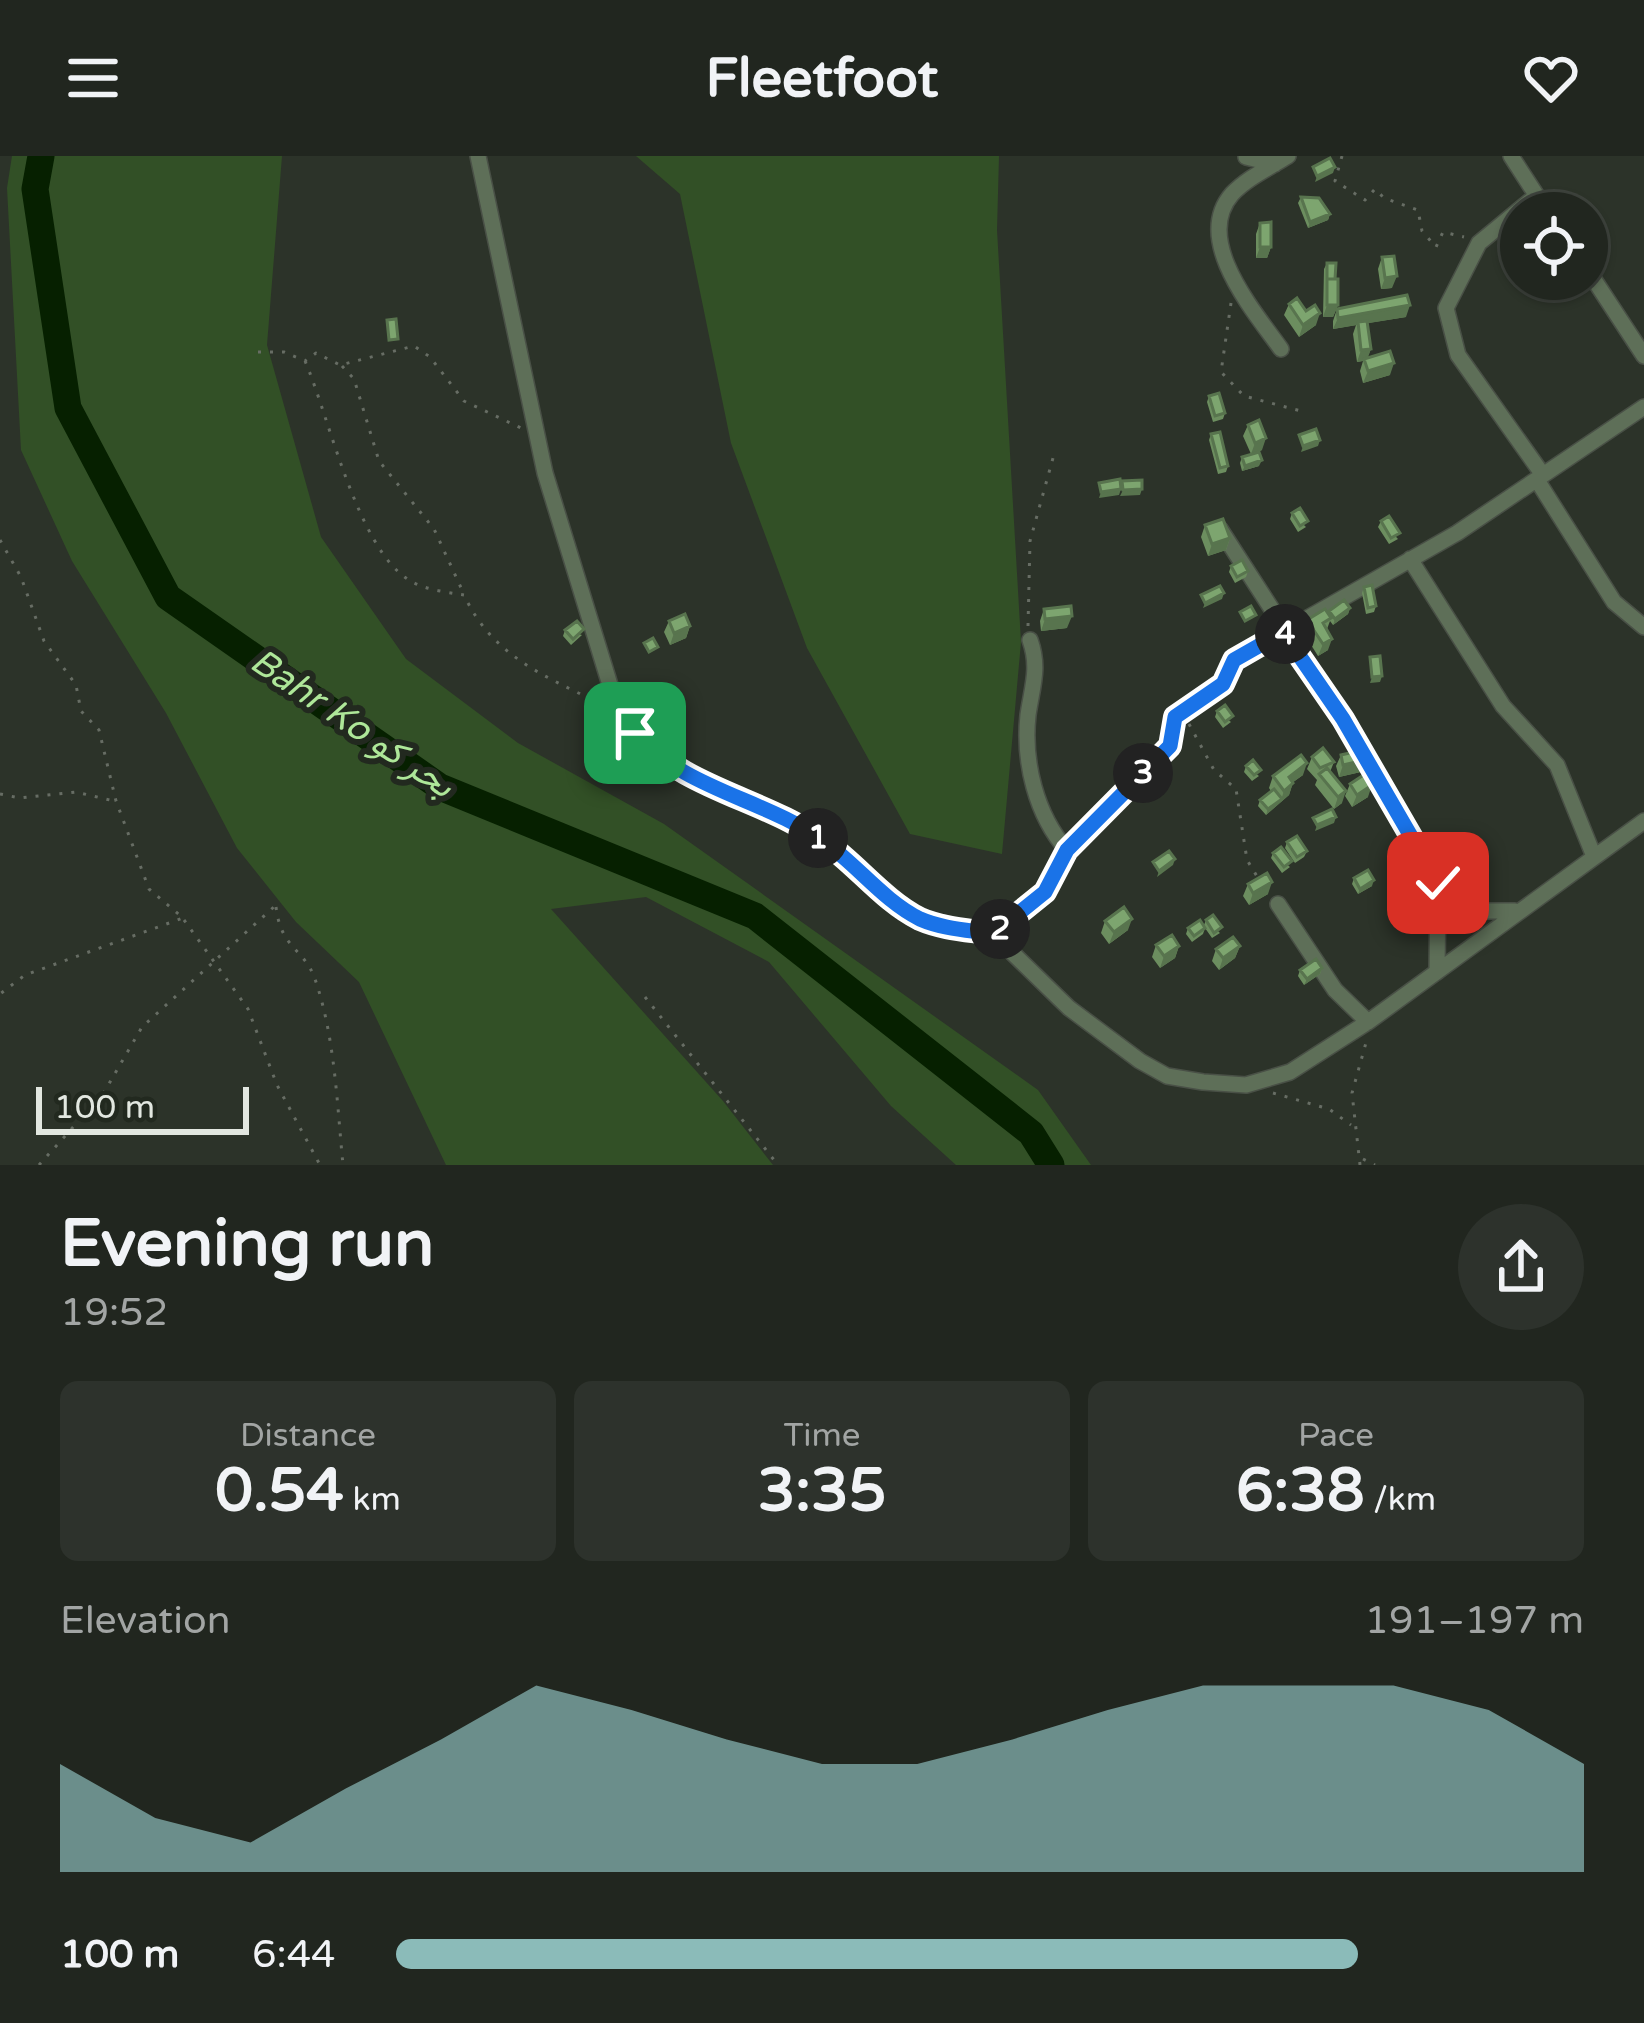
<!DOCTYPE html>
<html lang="en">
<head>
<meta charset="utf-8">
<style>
  body { margin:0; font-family:"Varela Round",Vazirmatn,sans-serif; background:#2d322c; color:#f1f3f6; height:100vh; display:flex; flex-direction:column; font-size:45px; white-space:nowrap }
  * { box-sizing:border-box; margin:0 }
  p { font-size:39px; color:#a2a5a4 }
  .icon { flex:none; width:66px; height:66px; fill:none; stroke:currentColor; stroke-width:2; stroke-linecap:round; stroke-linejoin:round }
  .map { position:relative; height:1009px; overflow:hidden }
  .drawer { display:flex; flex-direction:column; background:#21261f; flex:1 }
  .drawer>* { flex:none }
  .fabs { position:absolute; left:1500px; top:36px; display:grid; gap:24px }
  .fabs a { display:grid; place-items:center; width:108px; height:108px; border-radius:50%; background:#21261f; box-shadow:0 3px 9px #0004,0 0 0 3px #3e433d; font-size:60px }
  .scale { position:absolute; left:36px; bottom:30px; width:213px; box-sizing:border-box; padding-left:12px; border:6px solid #e2e7e0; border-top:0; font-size:33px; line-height:42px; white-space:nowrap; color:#e2e7e0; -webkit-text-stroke:9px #22291f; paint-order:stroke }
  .pin { position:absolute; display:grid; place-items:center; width:102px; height:102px; color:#fff; margin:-51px; border-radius:24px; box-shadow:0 6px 18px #0006 }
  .km { position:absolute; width:60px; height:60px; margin:-30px; border-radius:50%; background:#222; color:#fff; font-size:33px; line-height:60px; text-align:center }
  .round { display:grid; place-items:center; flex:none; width:126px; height:126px; border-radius:63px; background:#2d322c }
  .head { display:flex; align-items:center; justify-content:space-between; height:204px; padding:0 60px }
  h1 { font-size:66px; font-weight:700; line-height:90px }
  .stats { display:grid; grid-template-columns:repeat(3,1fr); gap:18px; height:204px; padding:12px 60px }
  .stats div { display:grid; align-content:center; border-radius:18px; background:#2d322c; text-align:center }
  .stats b { font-size:60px; font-weight:700 }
  .stats small { font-size:33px; font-weight:400 }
  .stats p { font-size:33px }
  .chart { height:336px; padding:24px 60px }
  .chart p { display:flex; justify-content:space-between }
  .chart svg { width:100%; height:216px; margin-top:12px; fill:#8bbbb9; opacity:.7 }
  ul { padding:0 60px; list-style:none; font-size:39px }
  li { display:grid; grid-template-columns:192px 144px 1fr; align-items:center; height:90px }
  li i { height:30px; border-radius:15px; background:#8bbbb9 }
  header { display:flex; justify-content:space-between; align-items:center; height:156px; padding:0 60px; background:#21261f; font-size:54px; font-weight:700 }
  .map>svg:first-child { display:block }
  .green { fill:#325026 }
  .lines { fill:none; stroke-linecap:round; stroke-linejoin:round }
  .river { stroke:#062000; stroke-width:27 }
  .street-casing { stroke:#495046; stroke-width:18 }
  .path { stroke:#676d64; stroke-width:3; stroke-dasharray:3 9; stroke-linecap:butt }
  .street { stroke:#5e6f58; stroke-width:15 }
  .wall { fill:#6c8e5f }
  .shaded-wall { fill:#58744e }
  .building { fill:#7da56f; stroke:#58744e; stroke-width:3 }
  .route-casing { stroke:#fff; stroke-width:24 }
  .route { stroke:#1a73e8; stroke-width:15 }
  .labels { text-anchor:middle; stroke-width:12; stroke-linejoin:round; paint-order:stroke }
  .water-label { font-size:36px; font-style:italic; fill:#aee799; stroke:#22291f }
</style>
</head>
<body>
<header><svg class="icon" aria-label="menu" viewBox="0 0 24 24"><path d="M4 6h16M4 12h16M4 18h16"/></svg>Fleetfoot<svg class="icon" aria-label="heart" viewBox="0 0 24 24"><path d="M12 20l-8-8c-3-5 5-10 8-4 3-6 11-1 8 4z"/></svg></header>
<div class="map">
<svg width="1644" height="1009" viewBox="0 0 1644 1009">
  <rect width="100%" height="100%" fill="#2c3329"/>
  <!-- green -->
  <path class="green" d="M12 0H282L267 189 321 381 406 503 518 587 664 668 1038 934 1091 1009H956L891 950 769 806 646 741 551 753 723 945 773 1009H446L359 826 296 766 237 692 166 557 72 405 21 294 7 32Z
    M636 0H999L997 74 1021 486 1002 698 910 678 807 492 731 287 680 38Z"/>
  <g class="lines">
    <!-- river -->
    <path class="river" d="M41 0 35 33 68 252 168 441 440 631 755 760 1031 977 1051 1009"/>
    <defs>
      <path id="street" d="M478 0 545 317 618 555 655 600 685 620 740 639 824 684 918 762 993 778 1069 852 1140 905 1167 920 1203 926 1246 929 1290 916 1368 866 1644 665
        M1511 0 1548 57
        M1246 1 1275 8
        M1536 40 1479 87 1446 152 1458 199 1543 319
        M1587 113 1644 200
        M1281 193C1254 155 1192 84 1232 38 1247 22 1269 12 1288 0
        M1537 324 1614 446 1644 471
        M1220 373 1343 563 1438 727 1485 755H1515
        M1410 403 1503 550 1557 609 1593 698
        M1030 484C1040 512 1032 531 1028 559 1023 606 1036 659 1067 694
        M1278 748 1335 834 1368 866
        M993 778 1045 736 1067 694 1170 590 1175 561 1223 528 1234 504 1457 377 1644 251
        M1437 816 1438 727"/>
    </defs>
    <!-- street casing -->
    <use href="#street" class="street-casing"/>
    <!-- path -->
    <path class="path" d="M1342 0 1335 25 1365 44 1375 33 1384 42 1418 54 1422 75 1436 91 1443 76 1464 81
      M1231 147 1221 216 1244 240 1301 255
      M258 196H284L305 205 316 197 340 209 414 190 430 201 464 245 521 272
      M305 205C329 260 357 392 409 424 425 434 446 436 464 439 492 499 542 519 599 547
      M342 210 354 223 379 305 434 373 463 436
      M0 384 21 421 44 485 76 529 81 555 99 574 116 645 149 733 183 762 25 819 0 838
      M1028 470 1030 385 1053 302
      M1189 568 1214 614 1236 633 1247 704 1258 722
      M0 638 20 642 76 636 114 645
      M276 751C281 793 304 792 315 823 335 881 337 948 343 1009
      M184 764 248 853 277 929 320 1009
      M645 841 778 1009
      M1273 937 1329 953 1351 969
      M1363 1003 1375 1009
      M39 1009 103 938 142 871 276 749
      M1360 1009 1352 937 1367 883"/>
    <!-- street -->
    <use href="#street" class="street"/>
  </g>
  <!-- wall -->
  <path class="wall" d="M1301 41 1330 58 1328 64 1308 72 1298 47Z
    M1260 67 1271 91 1267 102H1256V78Z
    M1382 101 1392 132 1381 133 1378 113Z
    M1327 107 1335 123 1338 149 1333 161H1323L1324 113Z
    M1289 148 1316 169 1299 181 1284 159Z
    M1337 153 1406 161 1368 167 1371 193 1367 202 1390 219 1363 227 1360 215 1363 205 1357 206 1353 178 1356 169 1333 173V165Z
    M1209 240 1225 257 1223 263 1213 266 1207 246Z
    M1248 269 1262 294 1255 297 1259 310 1242 315 1240 307 1242 301 1251 298 1243 280Z
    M1211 278 1228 310 1226 316 1218 318 1209 284Z
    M1292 357 1306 371 1298 376 1290 363Z
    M1381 365 1398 383 1389 388 1378 371Z
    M1205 369 1230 382 1226 394 1208 400 1201 381Z
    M1231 410 1248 415 1246 421 1235 427 1229 416Z
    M1364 431 1376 450 1374 456 1366 458 1362 437Z
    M1350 452 1348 458 1333 469 1330 465 1327 473 1328 494 1318 500 1303 476 1307 464 1328 458 1329 455Z
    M1044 453 1067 472 1041 475 1040 465Z
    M669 465 690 470 686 482 670 489 664 476Z
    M565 474 582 479 571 489 563 480Z
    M1217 555 1231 566 1223 572 1215 561Z
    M1341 599 1369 603 1365 615 1339 621 1336 610Z
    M1312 601 1334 606 1330 616 1342 647 1334 653 1315 629 1317 624 1307 613Z
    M1246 610 1259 620 1252 625 1244 616Z
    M1303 619 1293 626 1289 639 1266 659 1258 650 1260 644 1271 635 1269 632 1273 620Z
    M1350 628 1368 641 1352 651 1345 640Z
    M1287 686 1307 695 1304 701 1295 707 1285 692Z
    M1273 697 1290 711 1282 717 1271 702Z
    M1354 722 1372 730 1358 738 1352 728Z
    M1248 728 1268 738 1249 749 1243 740Z
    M1206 764 1220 777 1212 782 1205 772 1203 778 1192 786 1186 778 1188 772 1204 769Z
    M1105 765 1128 774 1109 788 1101 777Z
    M1156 789 1179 790 1175 802 1160 812 1152 801Z
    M1240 790 1235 802 1219 814 1212 805 1216 793Z
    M1322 812 1320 818 1304 829 1298 820 1300 814Z"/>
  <!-- shaded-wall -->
  <path class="shaded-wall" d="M1335 11 1333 17 1315 26 1317 20Z
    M1330 58 1328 64 1308 72 1310 66Z
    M1260 91H1271L1267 102H1256Z
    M1397 120 1392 132 1381 133 1385 122Z
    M1327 149H1338L1333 161H1323Z
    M1410 149 1406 161 1333 173 1338 162Z
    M1320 157 1316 169 1299 181 1303 169Z
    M1371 193 1367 204 1357 206 1361 194Z
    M1394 207 1390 219 1363 227 1368 215Z
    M1266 282 1262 294 1251 298 1255 287Z
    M1320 284 1318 290 1301 296 1303 290Z
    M1262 304 1259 310 1242 315 1245 310Z
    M1121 333 1119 339 1099 342 1101 336Z
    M1142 333 1140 339 1120 340 1123 334Z
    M1230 382 1226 394 1208 400 1212 388Z
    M1224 437 1222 443 1203 452 1205 447Z
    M1350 452 1348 458 1333 469 1335 463Z
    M1072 460 1067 472 1041 475 1045 463Z
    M690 470 686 482 670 489 674 477Z
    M1332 483 1328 494 1318 500 1323 488Z
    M1382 520 1380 526 1370 527 1372 521Z
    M1369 603 1365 615 1339 621 1343 609Z
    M1307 607 1303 619 1284 633 1289 621Z
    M1293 627 1289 639 1266 659 1268 653 1281 644 1284 635Z
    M1372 629 1368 641 1352 651 1357 639Z
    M1346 635 1342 647 1334 653 1338 641Z
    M1336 661 1334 667 1315 675 1317 669Z
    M1175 703 1173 709 1157 721 1159 715Z
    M1374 724 1372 730 1358 738 1360 733Z
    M1272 726 1268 738 1249 749 1253 737Z
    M1132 763 1128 774 1109 788 1114 776Z
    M1179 790 1175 802 1160 812 1164 800Z
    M1240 790 1235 802 1219 814 1223 802Z
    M1322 812 1320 818 1304 829 1307 823Z"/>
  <!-- building -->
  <path class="building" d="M1330 2 1335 11 1317 20 1313 11Z
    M1301 41 1319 42 1330 58 1310 66Z
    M1271 66V91H1260V67Z
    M1394 100 1397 120 1385 122 1382 101Z
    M1327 107H1336L1335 123H1327V128Z
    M1327 123H1338V149H1327Z
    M1407 139 1410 149 1338 162 1337 153Z
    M1297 142 1306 155 1315 149 1320 157 1303 169 1289 148Z
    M396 163 398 183 389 184 387 164Z
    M1367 165 1371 193 1361 194 1358 166Z
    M1390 195 1394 207 1368 215 1364 203Z
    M1219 237 1225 257 1215 260 1209 240Z
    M1259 264 1266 282 1255 287 1248 269Z
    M1316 273 1320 284 1303 290 1299 279Z
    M1220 276 1228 310 1220 312 1211 278Z
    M1259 296 1262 304 1245 310 1242 301Z
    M1120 323 1121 333 1101 336 1099 327Z
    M1142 324V333L1123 334 1122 325Z
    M1300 352 1308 365 1300 370 1292 357Z
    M1389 360 1400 377 1391 382 1381 365Z
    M1223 363 1230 382 1212 388 1205 369Z
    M1242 404 1248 415 1237 421 1231 410Z
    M1372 429 1376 450 1368 452 1364 431Z
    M1220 430 1224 437 1205 447 1201 439Z
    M1344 444 1350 452 1335 463 1329 455Z
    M1071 450 1072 460 1045 463 1044 453Z
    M1251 450 1256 459 1245 465 1240 456Z
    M1325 453 1331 462 1323 467 1332 483 1323 488 1307 464Z
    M685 458 690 470 674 477 669 465Z
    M577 465 584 473 573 483 565 474Z
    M653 482 658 491 649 496 644 487Z
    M1380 500 1382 520 1372 521 1370 501Z
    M1225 549 1233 560 1225 566 1217 555Z
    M1323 592 1334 606 1320 612 1312 601Z
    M1367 593 1369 603 1343 609 1341 599Z
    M1301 599 1307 607 1289 621 1293 627 1284 635 1273 620Z
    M1253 604 1261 614 1254 619 1246 610Z
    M1327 612 1346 635 1338 641 1319 618Z
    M1365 618 1372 629 1357 639 1350 628Z
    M1274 633 1282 643 1268 653 1260 644Z
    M1332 653 1336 661 1317 669 1313 662Z
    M1297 680 1307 695 1297 701 1287 686Z
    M1281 691 1292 705 1284 711 1273 697Z
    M1169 695 1175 703 1159 715 1153 706Z
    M1368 714 1374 724 1360 733 1354 722Z
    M1267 717 1272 726 1253 737 1248 728Z
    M1124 751 1132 763 1114 776 1105 765Z
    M1213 759 1222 771 1214 777 1206 764Z
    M1200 764 1205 772 1194 780 1188 772Z
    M1172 779 1179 790 1164 800 1156 789Z
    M1233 781 1240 790 1223 802 1216 793Z
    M1316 803 1322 812 1307 823 1300 814Z"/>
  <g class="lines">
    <defs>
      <path id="route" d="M635 577C686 635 765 642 826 687 858 710 884 745 920 763 943 773 968 774 993 778L1045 736 1067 694 1170 590 1175 561 1223 528 1234 504 1283 476 1343 563 1438 727"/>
    </defs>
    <!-- route casing -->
    <use href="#route" class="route-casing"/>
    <!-- route -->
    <use href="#route" class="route"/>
  </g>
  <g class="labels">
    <!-- water labels -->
    <g class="water-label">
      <text transform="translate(353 566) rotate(34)" y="13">Bahr Ko بحر كو</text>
    </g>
  </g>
</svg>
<div class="fabs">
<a><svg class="icon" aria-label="locate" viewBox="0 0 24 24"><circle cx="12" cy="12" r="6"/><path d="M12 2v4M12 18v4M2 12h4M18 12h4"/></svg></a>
</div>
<div class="scale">100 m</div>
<div class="pin" style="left:635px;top:577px;background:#1e9e55"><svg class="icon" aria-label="arrive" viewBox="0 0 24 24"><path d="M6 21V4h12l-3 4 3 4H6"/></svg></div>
<div class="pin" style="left:1438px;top:727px;background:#d93025"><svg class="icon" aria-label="check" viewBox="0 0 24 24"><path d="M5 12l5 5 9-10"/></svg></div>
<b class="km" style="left:818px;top:682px">1</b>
<b class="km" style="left:1000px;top:773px">2</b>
<b class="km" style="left:1143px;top:617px">3</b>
<b class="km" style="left:1285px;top:478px">4</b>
</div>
<section class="drawer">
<div class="head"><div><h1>Evening run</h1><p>19:52</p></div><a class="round"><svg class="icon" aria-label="share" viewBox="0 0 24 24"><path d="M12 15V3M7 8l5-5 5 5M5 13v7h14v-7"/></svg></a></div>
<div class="stats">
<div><p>Distance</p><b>0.54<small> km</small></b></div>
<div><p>Time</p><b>3:35</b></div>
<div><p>Pace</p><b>6:38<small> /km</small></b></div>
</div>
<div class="chart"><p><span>Elevation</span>191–197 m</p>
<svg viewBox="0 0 160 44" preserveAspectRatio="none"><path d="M0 44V22L10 33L20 38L30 27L40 17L50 6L60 11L70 17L80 22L90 22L100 17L110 11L120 6L130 6L140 6L150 11L160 22V44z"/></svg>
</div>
<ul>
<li><b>100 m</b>6:44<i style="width:81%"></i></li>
</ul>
</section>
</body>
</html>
